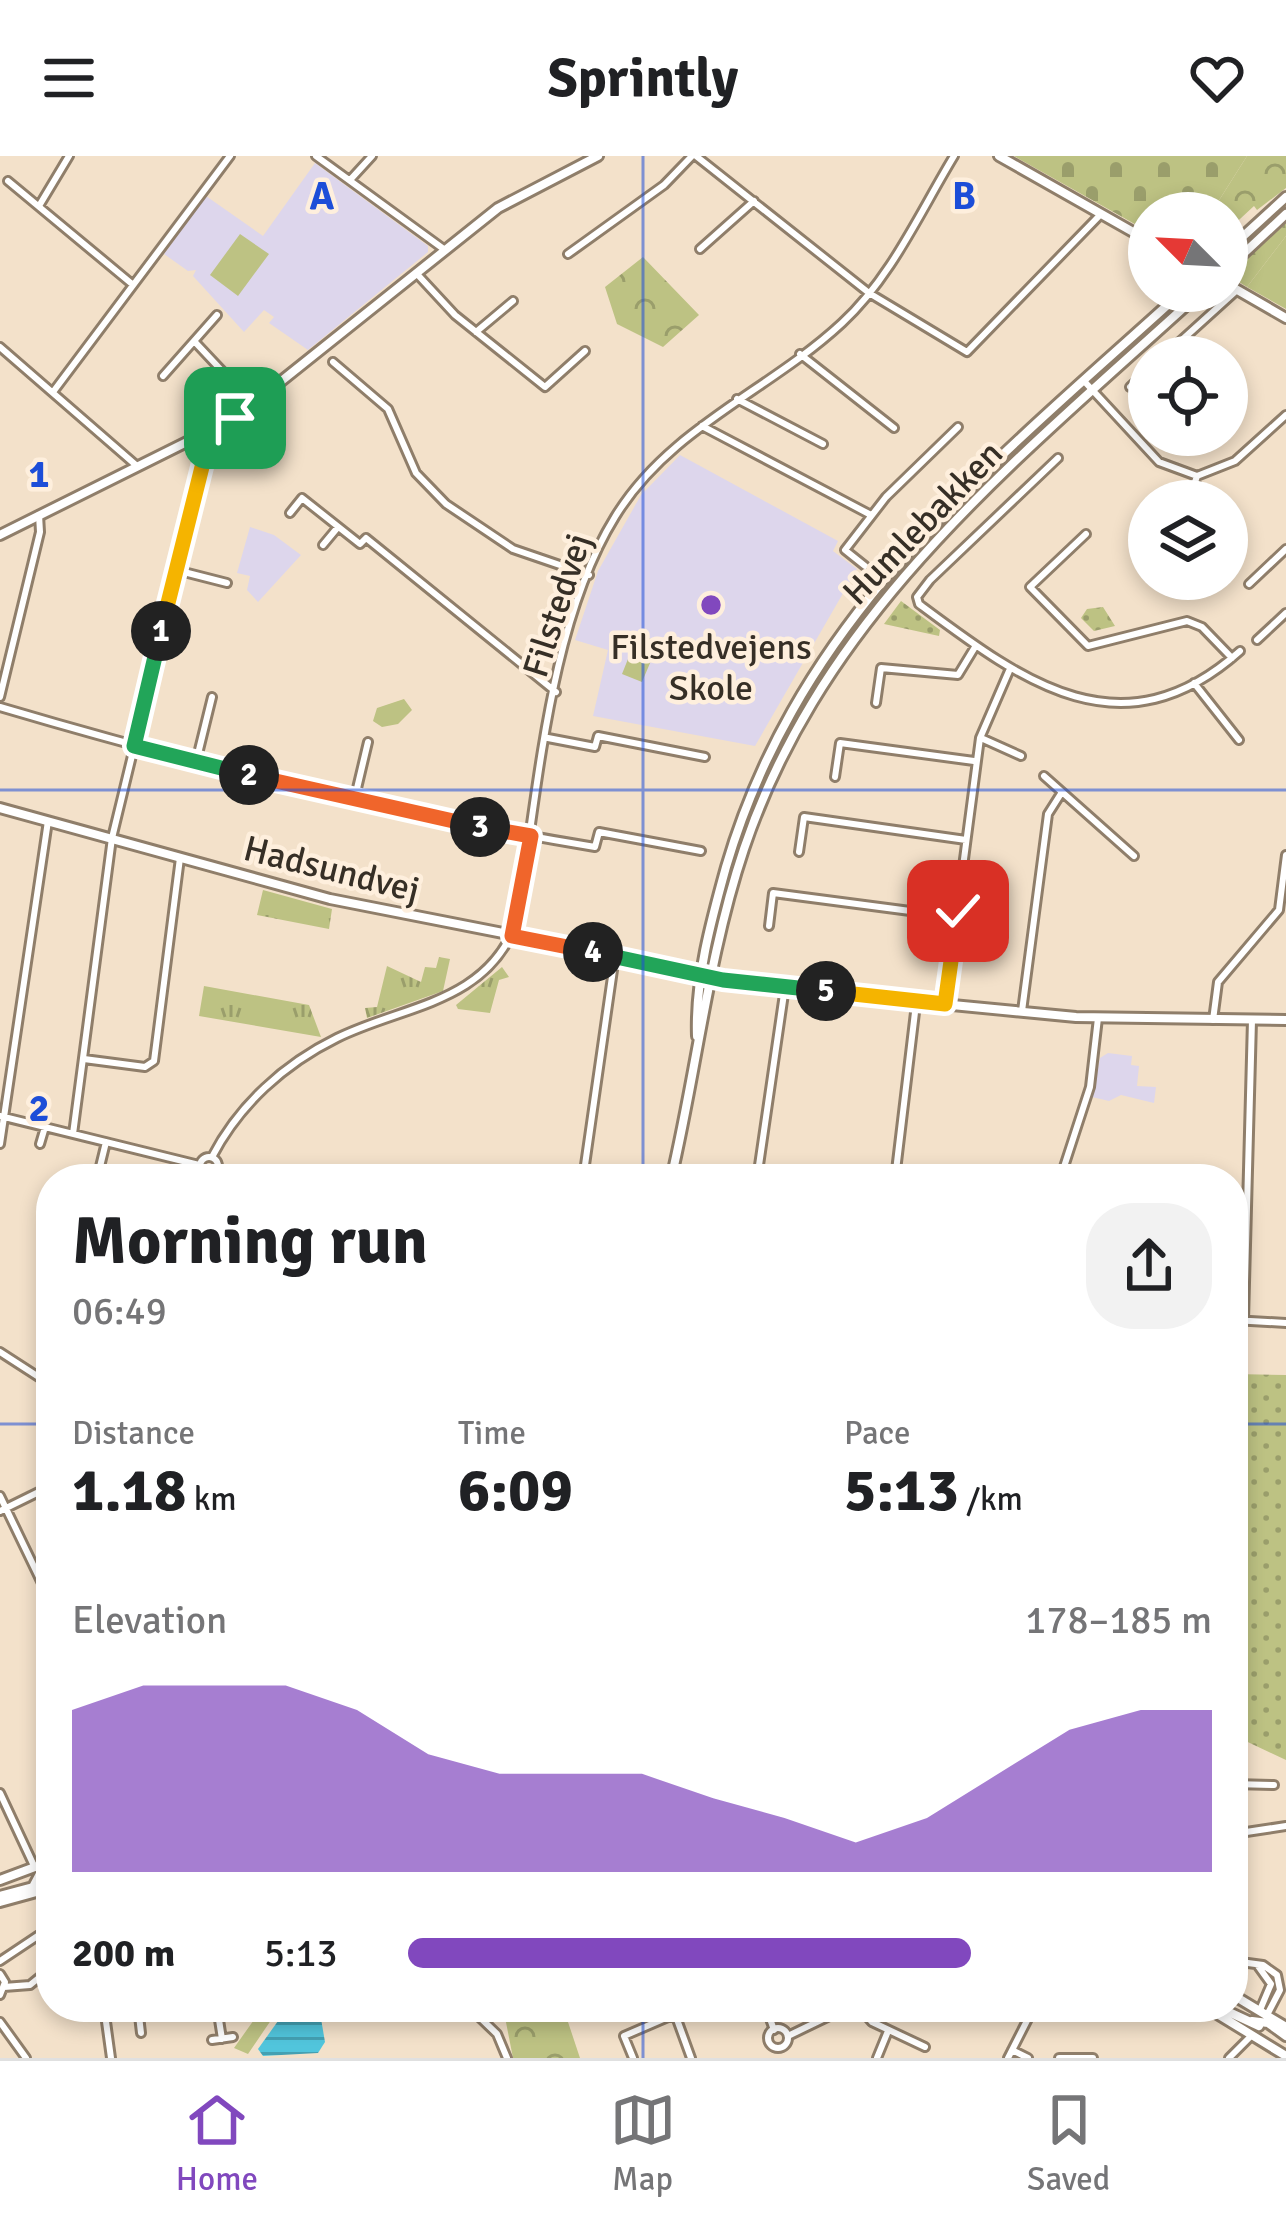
<!DOCTYPE html>
<html lang="en">
<head>
<meta charset="utf-8">
<style>
  body { margin:0; font-family:Signika,sans-serif; background:#f2f2f2; color:#202124; height:100vh; display:flex; flex-direction:column; font-size:45px; white-space:nowrap }
  * { box-sizing:border-box; margin:0 }
  p { font-size:39px; color:#757577 }
  .icon { flex:none; width:66px; height:66px; fill:none; stroke:currentColor; stroke-width:2; stroke-linecap:round; stroke-linejoin:round }
  .map { position:relative; flex:1; overflow:hidden }
  .details { position:absolute; left:36px; top:1008px; width:1212px; height:858px; display:flex; flex-direction:column; background:#fff; border-radius:48px; box-shadow:0 6px 18px #0003 }
  .details>* { flex:none }
  .needle { width:78px; rotate:294deg }
  .controls { position:absolute; left:1128px; top:36px; display:grid; gap:24px }
  .controls a { display:grid; place-items:center; width:120px; height:120px; border-radius:50%; background:#fff; box-shadow:0 6px 18px #0003; font-size:60px }
  .pin { position:absolute; display:grid; place-items:center; width:102px; height:102px; color:#fff; margin:-51px; border-radius:24px; box-shadow:0 6px 18px #0006 }
  .km { position:absolute; width:60px; height:60px; margin:-30px; border-radius:50%; background:#222; color:#fff; font-size:33px; line-height:60px; text-align:center }
  .round { display:grid; place-items:center; flex:none; width:126px; height:126px; border-radius:48px; background:#f2f2f2 }
  .overview { display:flex; align-items:center; justify-content:space-between; height:204px; padding:0 36px }
  h1 { font-size:66px; font-weight:700; line-height:90px }
  .figures { display:grid; grid-template-columns:repeat(3,1fr); gap:18px; height:204px; padding:12px 36px }
  .figures div { display:grid; align-content:center }
  .figures b { font-size:60px; font-weight:700 }
  .figures small { font-size:33px; font-weight:400 }
  .figures p { font-size:33px }
  .chart { height:336px; padding:24px 36px }
  .chart p { display:flex; justify-content:space-between }
  .chart svg { width:100%; height:216px; margin-top:12px; fill:#8148be; opacity:.7 }
  ul { padding:0 36px; list-style:none; font-size:39px }
  li { display:grid; grid-template-columns:192px 144px 1fr; align-items:center; height:90px }
  li i { height:30px; border-radius:15px; background:#8148be }
  header { display:flex; justify-content:space-between; align-items:center; height:156px; padding:0 36px; background:#fff; font-size:54px; font-weight:700 }
  .menu { display:flex; justify-content:space-around; align-items:center; height:168px; border-top:3px solid #e0e0e0; background:#fff; font-size:33px; color:#757577 }
  .menu a { display:grid; justify-items:center; gap:6px }
  .menu .active { color:#8148be }
  .map>svg:first-child { display:block }
  .education { fill:#ddd6ec }
  .grass { fill:url(#grass-tufts) }
  .forest { fill:url(#forest-crowns) }
  .cemetery { fill:url(#cemetery-stones) }
  .park { fill:url(#park-dots) }
  .pitch { fill:#bdc283 }
  .water { fill:url(#water-rules) }
  .lines { fill:none; stroke-linecap:round; stroke-linejoin:round }
  .minor-casing { stroke:#8f7e6a; stroke-width:12 }
  .tertiary-casing { stroke:#8f7e6a; stroke-width:14 }
  .minor { stroke:#fff; stroke-width:6 }
  .tertiary { stroke:#fff; stroke-width:8 }
  .split-1-casing { stroke:#fff; stroke-width:24 }
  .split-2-casing { stroke:#fff; stroke-width:24 }
  .split-3-casing { stroke:#fff; stroke-width:24 }
  .split-4-casing { stroke:#fff; stroke-width:24 }
  .split-5-casing { stroke:#fff; stroke-width:24 }
  .split-6-casing { stroke:#fff; stroke-width:24 }
  .split-1 { stroke:#f5b400; stroke-width:15 }
  .split-2 { stroke:#22a559; stroke-width:15 }
  .split-3 { stroke:#f0652b; stroke-width:15 }
  .split-4 { stroke:#f0652b; stroke-width:15 }
  .split-5 { stroke:#22a559; stroke-width:15 }
  .split-6 { stroke:#f5b400; stroke-width:15 }
  .grid { fill:none; stroke:#1d4ed8; stroke-width:3; stroke-opacity:0.55 }
  .poi-dot { fill:#8148be; stroke:#feefdd; stroke-width:4.5 }
  .labels { text-anchor:middle; stroke-width:9; stroke-linejoin:round; paint-order:stroke }
  .street-label { font-size:36px; fill:#362f26; stroke:#feefdd }
  .poi-label { font-size:36px; fill:#362f26; stroke:#feefdd }
  .grid-label { font-size:39px; text-anchor:middle; font-weight:bold; fill:#1d4ed8; stroke:#feefdd; stroke-width:9; stroke-linejoin:round; paint-order:stroke }
</style>
</head>
<body>
<header><svg class="icon" aria-label="menu" viewBox="0 0 24 24"><path d="M4 6h16M4 12h16M4 18h16"/></svg>Sprintly<svg class="icon" aria-label="heart" viewBox="0 0 24 24"><path d="M12 20l-8-8c-3-5 5-10 8-4 3-6 11-1 8 4z"/></svg></header>
<div class="map">
<svg width="1286" height="1902" viewBox="0 0 1286 1902">
  <defs>
    <pattern id="grass-tufts" width="24" height="20" patternUnits="userSpaceOnUse" patternTransform="scale(3)"><rect width="24" height="20" fill="#bdc283"/><path d="M3 7l-1-3M5 7V3M7 7l1-3M15 17l-1-3M17 17v-4M19 17l1-3" fill="none" stroke="#9a9e6b"/></pattern>
    <pattern id="forest-crowns" width="20" height="18" patternUnits="userSpaceOnUse" patternTransform="scale(3)"><rect width="20" height="18" fill="#bdc283"/><path d="M2 6a3 3 0 1 1 6 0M12 15a3 3 0 1 1 6 0" fill="none" stroke="#9a9e6b"/></pattern>
    <pattern id="cemetery-stones" width="16" height="16" patternUnits="userSpaceOnUse" patternTransform="scale(3)"><rect width="16" height="16" fill="#bdc283"/><path d="M2 7V4a2 2 0 0 1 4 0v3zM10 15v-3a2 2 0 0 1 4 0v3z" fill="#9a9e6b"/></pattern>
    <pattern id="park-dots" width="8" height="8" patternUnits="userSpaceOnUse" patternTransform="scale(3)"><rect width="8" height="8" fill="#bdc283"/><path d="M2 2h.1M6 6h.1" fill="none" stroke="#9a9e6b" stroke-width="1.8" stroke-linecap="round"/></pattern>
    <pattern id="water-rules" width="6" height="5" patternUnits="userSpaceOnUse" patternTransform="scale(3)"><rect width="6" height="5" fill="#51c5dc"/><path d="M0 2.5h6" fill="none" stroke="#44a0b2"/></pattern>
  </defs>
  <rect width="100%" height="100%" fill="#f3e1ca"/>
  <!-- education -->
  <path class="education" d="M315 7 428 90V96L308 194 269 167 274 161 264 154 244 176 193 120 196 114 188 115 164 98 206 40 263 80Z
    M680 299 838 385 833 395 857 413 755 590 593 560 608 494 575 484 598 415 641 339Z
    M250 371 274 379 301 399 258 446 247 434 250 420 237 417Z
    M1108 897 1132 900 1131 909 1139 910 1137 930 1156 931 1154 947 1121 939 1109 945 1092 941 1100 902Z"/>
  <!-- grass -->
  <path class="grass" d="M263 734 332 753 329 773 257 759Z
    M439 801 450 803 443 835 367 862 365 852 377 851 387 810 421 826 425 811 436 812Z
    M502 811 509 821 499 824 490 857 458 853 456 849Z
    M204 830 309 849 321 881 199 860Z"/>
  <!-- forest -->
  <path class="forest" d="M1247 0H1286V32L1257 54 1254 50 1227 75V57H1211Z
    M1286 67V80L1247 131 1228 119Z
    M643 101 699 159 663 191 617 168 605 131Z
    M263 1851H280L248 1898 234 1892Z
    M503 1851H563L580 1902H513Z"/>
  <!-- cemetery -->
  <path class="cemetery" d="M1014 0H1247L1211 57H1149V76Z"/>
  <!-- park -->
  <path class="park" d="M901 445 940 474 939 480 884 468Z
    M1103 451 1115 470 1094 475 1081 462 1087 453Z
    M1233 1218 1286 1219V1604L1233 1579Z"/>
  <!-- pitch -->
  <path class="pitch" d="M240 78 269 98 238 140 210 119Z
    M1286 80V153L1247 131Z
    M638 478 659 486 642 526 622 518Z
    M404 543 412 554 398 568 382 571 373 565 377 552Z"/>
  <!-- water -->
  <path class="water" d="M288 1851H319L325 1886 318 1897 263 1900 258 1893Z"/>
  <g class="lines">
    <defs>
      <path id="minor" d="M316 0 445 94
        M696 0 869 137 967 196 1101 58
        M350 24 372 0
        M8 25 132 128
        M39 50 69 0
        M700 93 754 45
        M568 98 664 29 692 0
        M417 118 455 159 545 231 585 195
        M476 176 513 145
        M194 185 254 249
        M0 191 137 310
        M800 198 894 272
        M1163 201 1237 134
        M333 206 388 253 416 317 446 348 513 393 589 419
        M163 220 217 159
        M1084 225 1159 306 1197 320 1235 305 1286 259
        M1130 231 1149 213
        M53 236 230 0
        M737 243 823 288
        M702 270 871 359
        M1058 302 930 424 917 441 919 448C1021 524 1121 601 1240 495
        M1189 345 1197 320
        M290 357 302 342 360 388 366 382 556 536
        M1086 378 1030 431 1088 490 1187 465 1202 471 1232 502
        M1149 383V398
        M323 389 338 371
        M865 410 845 394 886 341 958 271
        M176 414 227 427
        M1173 423 1183 433
        M1249 428 1286 393
        M1257 484 1286 457
        M1194 527 1239 584
        M0 541 40 376 39 359
        M876 547 881 512 958 519 975 491
        M0 551C196 609 393 658 595 691L599 676 701 695
        M548 582 595 591 598 580 705 601
        M981 582 1021 600
        M196 606 212 541
        M1044 620 1134 700
        M835 621 840 587 974 605
        M354 645 368 586
        M799 696 804 661 966 684
        M769 770 773 737 956 761
        M945 847 980 582 1009 515
        M1022 855 1048 658 1062 636
        M1213 864 1218 826 1279 754 1286 699
        M84 903 145 911 154 905 180 702
        M0 960 199 1009
        M73 978 112 682 207 291 205 277
        M0 988 48 665
        M40 988 45 971
        M200 1010a9 9 0 1 1 18 0a9 9 0 1 1-18 0Z
        M212 1001C239 949 284 908 337 882 404 849 485 848 516 768 538 642 547 471 615 361 669 272 769 235 842 167 891 122 920 56 954 0
        M218 1013 264 1023
        M97 1023 106 986
        M583 1023 615 800
        M757 1023 785 831
        M895 1023 916 848
        M1060 1023 1090 931 1098 862
        M1233 1164 1286 1167
        M1244 1164 1252 864
        M0 1196 51 1229
        M48 1227 51 1215
        M0 1340 51 1446
        M0 1355 51 1330
        M1233 1628 1274 1629
        M0 1637 35 1712
        M1233 1678 1286 1670
        M0 1805 42 1777 48 1755 43 1735
        M1233 1805 1263 1809 1277 1819 1280 1834 1267 1859
        M1258 1810 1271 1828 1260 1854
        M0 1818 5 1826 0 1839
        M4 1831 30 1829 51 1812
        M104 1851 111 1902
        M138 1851 141 1877
        M217 1851 222 1883
        M469 1851 497 1878 507 1902
        M749 1851 769 1860 774 1874
        M859 1851 872 1866 925 1891
        M675 1858 691 1902
        M0 1866 26 1902
        M768 1882a10 10 0 1 1 20 0a10 10 0 1 1-20 0Z
        M788 1880 848 1851
        M212 1884 233 1881
        M1012 1894 1028 1902
        M633 1902 624 1880 675 1858 672 1851
        M877 1902 888 1875
        M1008 1902 1034 1851
        M1059 1902H1093
        M1229 1902 1252 1879"/>
      <path id="tertiary" d="M999 0 1149 85
        M1227 95 1286 41
        M1227 113 1286 58
        M1227 128 1286 162
        M0 379 235 262 498 52 598 0
        M0 652 330 743 757 827
        M663 810 723 824 944 851
        M911 845 1076 861 1286 864
        M697 880C695 823 711 765 726 711 801 455 994 307 1183 135
        M671 1023C697 913 708 800 744 693 825 452 1022 300 1202 135
        M0 1724 51 1705
        M0 1740 33 1731 41 1716 51 1712
        M0 1746 51 1732
        M1233 1839 1286 1871
        M1206 1851 1286 1900
        M1218 1851 1259 1870
        M1252 1865 1268 1867 1286 1880"/>
    </defs>
    <!-- minor casing -->
    <use href="#minor" class="minor-casing"/>
    <!-- tertiary casing -->
    <use href="#tertiary" class="tertiary-casing"/>
    <!-- minor -->
    <use href="#minor" class="minor"/>
    <!-- tertiary -->
    <use href="#tertiary" class="tertiary"/>
  </g>
  <g class="lines">
    <defs>
      <path id="split-1" d="M161 475 207 291 205 278 235 262"/>
      <path id="split-2" d="M161 475 134 590 249 619"/>
      <path id="split-3" d="M249 619 480 671"/>
      <path id="split-4" d="M480 671 531 680 512 780 593 796"/>
      <path id="split-5" d="M593 796 723 824 826 835"/>
      <path id="split-6" d="M826 835 945 848 958 755"/>
    </defs>
    <!-- split-1 casing -->
    <use href="#split-1" class="split-1-casing"/>
    <!-- split-2 casing -->
    <use href="#split-2" class="split-2-casing"/>
    <!-- split-3 casing -->
    <use href="#split-3" class="split-3-casing"/>
    <!-- split-4 casing -->
    <use href="#split-4" class="split-4-casing"/>
    <!-- split-5 casing -->
    <use href="#split-5" class="split-5-casing"/>
    <!-- split-6 casing -->
    <use href="#split-6" class="split-6-casing"/>
    <!-- split-1 -->
    <use href="#split-1" class="split-1"/>
    <!-- split-2 -->
    <use href="#split-2" class="split-2"/>
    <!-- split-3 -->
    <use href="#split-3" class="split-3"/>
    <!-- split-4 -->
    <use href="#split-4" class="split-4"/>
    <!-- split-5 -->
    <use href="#split-5" class="split-5"/>
    <!-- split-6 -->
    <use href="#split-6" class="split-6"/>
  </g>
  <!-- grid -->
  <path class="grid" d="M643 0V1023M0 634H1286M0 1268H51M1233 1268H1286M643 1851V1902"/>
  <!-- markers -->
  <circle class="poi-dot" cx="711" cy="449" r="12"/>
  <g class="labels">
    <!-- street labels -->
    <g class="street-label">
      <text transform="translate(922 366) rotate(-46)" y="13">Humlebakken</text>
      <text transform="translate(556 449) rotate(-72)" y="13">Filstedvej</text>
      <text transform="translate(332 712) rotate(14)" y="13">Hadsundvej</text>
    </g>
    <!-- poi labels -->
    <g class="poi-label">
      <text x="711" y="503">Filstedvejens<tspan x="711" dy="41">Skole</tspan></text>
    </g>
  </g>
  <g class="grid-label">
    <text x="322" y="53">A</text>
    <text x="964" y="53">B</text>
    <text x="39" y="331">1</text>
    <text x="39" y="965">2</text>
  </g>
</svg>
<div class="controls">
<a><svg class="needle" viewBox="-14 -14 28 28"><path d="M0-13l5 13h-10z" fill="#e53935"/><path d="M0 13l5-13h-10z" fill="#757577"/></svg></a>
<a><svg class="icon" aria-label="locate" viewBox="0 0 24 24"><circle cx="12" cy="12" r="6"/><path d="M12 2v4M12 18v4M2 12h4M18 12h4"/></svg></a>
<a><svg class="icon" aria-label="layers" viewBox="0 0 24 24"><path d="M12 4l9 5-9 5-9-5zM3 14l9 5 9-5"/></svg></a>
</div>
<div class="pin" style="left:235px;top:262px;background:#1e9e55"><svg class="icon" aria-label="arrive" viewBox="0 0 24 24"><path d="M6 21V4h12l-3 4 3 4H6"/></svg></div>
<div class="pin" style="left:958px;top:755px;background:#d93025"><svg class="icon" aria-label="check" viewBox="0 0 24 24"><path d="M5 12l5 5 9-10"/></svg></div>
<b class="km" style="left:161px;top:475px">1</b>
<b class="km" style="left:249px;top:619px">2</b>
<b class="km" style="left:480px;top:671px">3</b>
<b class="km" style="left:593px;top:796px">4</b>
<b class="km" style="left:826px;top:835px">5</b>
<section class="details">
<div class="overview"><div><h1>Morning run</h1><p>06:49</p></div><a class="round"><svg class="icon" aria-label="share" viewBox="0 0 24 24"><path d="M12 15V3M7 8l5-5 5 5M5 13v7h14v-7"/></svg></a></div>
<div class="figures">
<div><p>Distance</p><b>1.18<small> km</small></b></div>
<div><p>Time</p><b>6:09</b></div>
<div><p>Pace</p><b>5:13<small> /km</small></b></div>
</div>
<div class="chart"><p><span>Elevation</span>178–185 m</p>
<svg viewBox="0 0 160 44" preserveAspectRatio="none"><path d="M0 44V11L10 6L20 6L30 6L40 11L50 20L60 24L70 24L80 24L90 29L100 33L110 38L120 33L130 24L140 15L150 11L160 11V44z"/></svg>
</div>
<ul>
<li><b>200 m</b>5:13<i style="width:70%"></i></li>
</ul>
</section>
</div>
<nav class="menu">
<a class="active"><svg class="icon" aria-label="home" viewBox="0 0 24 24"><path d="M3 11l9-7 9 7M6 9v11h12V9"/></svg>Home</a>
<a><svg class="icon" aria-label="map" viewBox="0 0 24 24"><path d="M3 6l6-2 6 2 6-2v14l-6 2-6-2-6 2zM9 4v14M15 6v14"/></svg>Map</a>
<a><svg class="icon" aria-label="saved" viewBox="0 0 24 24"><path d="M7 4h10v16l-5-4-5 4z"/></svg>Saved</a>
</nav>
</body>
</html>
